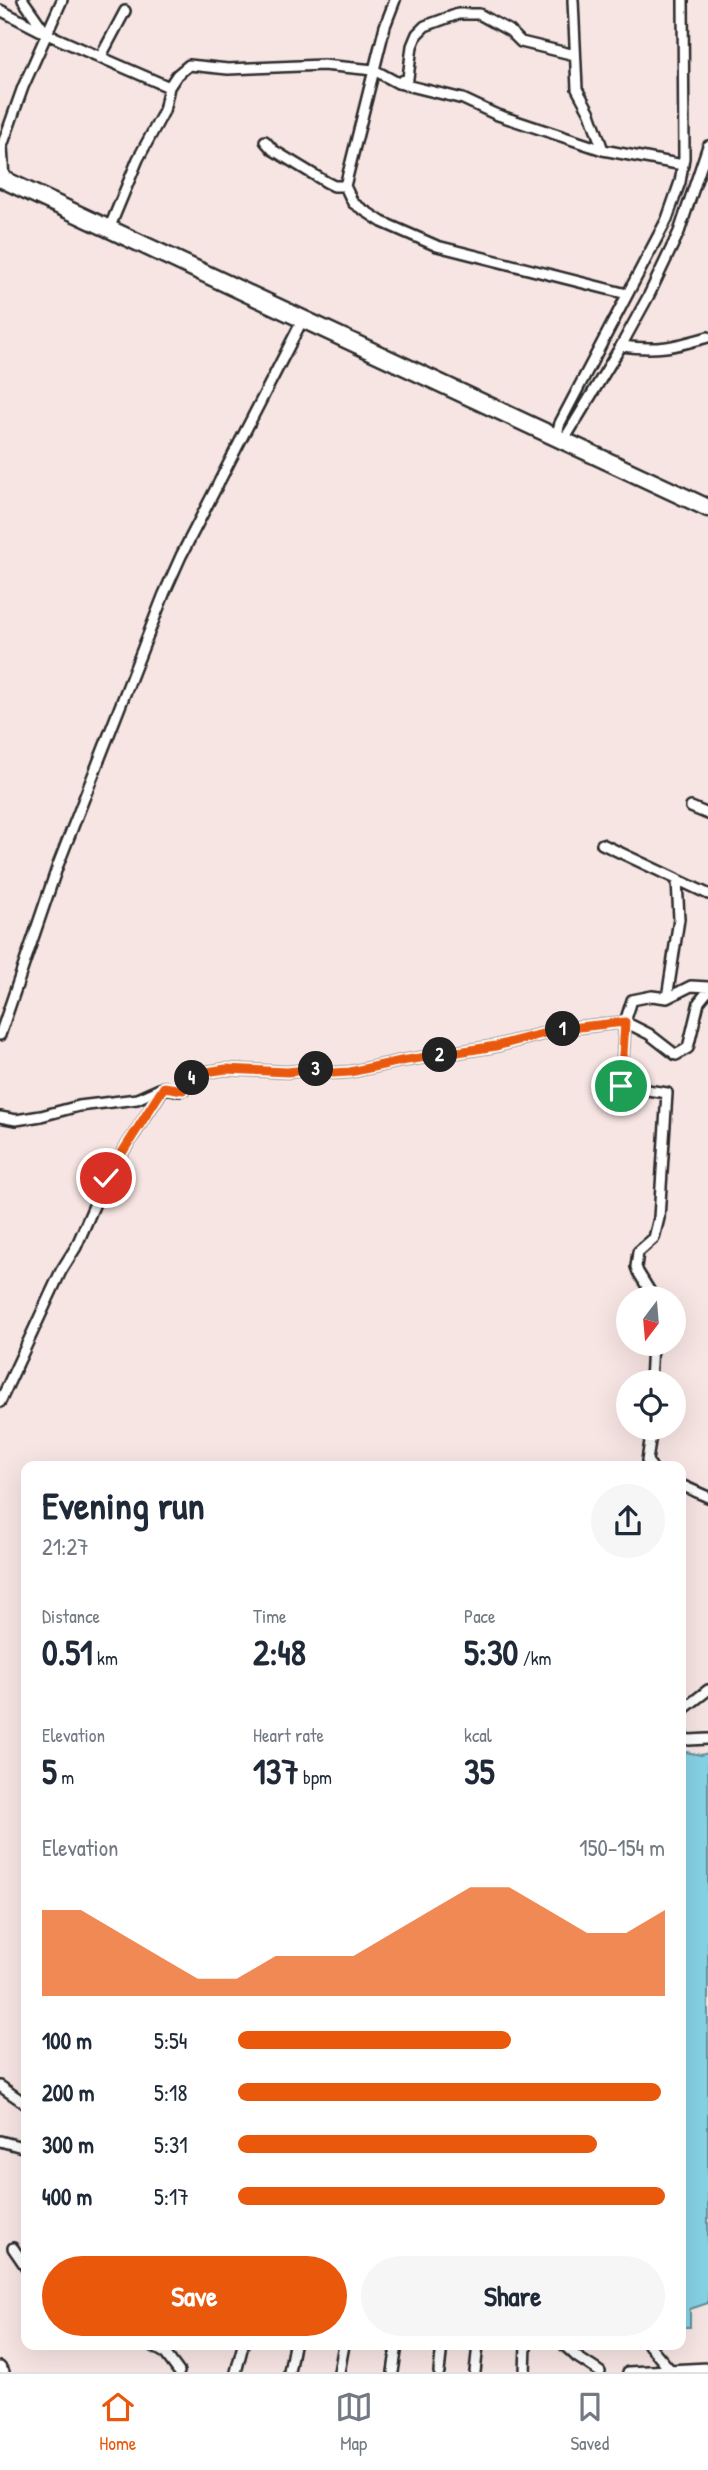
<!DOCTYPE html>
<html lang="en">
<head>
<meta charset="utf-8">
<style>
  body { margin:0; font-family:"Patrick Hand",sans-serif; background:#f6f6f7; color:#1f2937; height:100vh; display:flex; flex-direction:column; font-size:26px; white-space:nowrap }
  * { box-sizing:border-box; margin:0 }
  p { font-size:23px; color:#747a83 }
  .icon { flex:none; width:38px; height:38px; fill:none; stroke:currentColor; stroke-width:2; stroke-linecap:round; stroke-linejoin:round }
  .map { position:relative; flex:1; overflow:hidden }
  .sheet { position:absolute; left:21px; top:1461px; width:665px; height:889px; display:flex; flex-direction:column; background:#fff; border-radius:14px; box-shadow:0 7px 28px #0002 }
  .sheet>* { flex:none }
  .needle { width:46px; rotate:196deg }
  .controls { position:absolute; left:616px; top:1286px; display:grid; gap:14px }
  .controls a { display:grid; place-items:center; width:70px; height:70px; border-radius:50%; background:#fff; box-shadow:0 7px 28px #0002; font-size:35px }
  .pin { position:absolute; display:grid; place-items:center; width:60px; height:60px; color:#fff; margin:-30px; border:4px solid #fff; border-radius:50%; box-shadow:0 2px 7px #0007 }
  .km { position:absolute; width:35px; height:35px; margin:-18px; border-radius:50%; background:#222; color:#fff; font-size:19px; line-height:35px; text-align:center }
  .round { display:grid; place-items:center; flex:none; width:74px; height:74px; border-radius:37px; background:#f6f6f7 }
  .summary { display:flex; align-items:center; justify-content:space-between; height:119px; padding:0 21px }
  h1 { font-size:38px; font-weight:700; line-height:52px }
  .metrics { display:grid; grid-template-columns:repeat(3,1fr); gap:10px; height:119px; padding:7px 21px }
  .metrics div { display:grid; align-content:center }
  .metrics b { font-size:35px; font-weight:700 }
  .metrics small { font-size:19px; font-weight:400 }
  .metrics p { font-size:19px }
  .chart { height:196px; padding:14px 21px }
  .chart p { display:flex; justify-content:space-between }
  .chart svg { width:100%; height:126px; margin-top:7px; fill:#ea580c; opacity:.7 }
  .cta { display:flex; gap:14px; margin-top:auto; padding:14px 21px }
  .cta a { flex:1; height:80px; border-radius:42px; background:#ea580c; color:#fff; font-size:28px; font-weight:700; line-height:80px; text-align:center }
  .cta a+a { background:#f6f6f7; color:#1f2937 }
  ul { padding:0 21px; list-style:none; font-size:23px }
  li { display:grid; grid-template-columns:112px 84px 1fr; align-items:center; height:52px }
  li i { height:18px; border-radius:9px; background:#ea580c }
  .dock { display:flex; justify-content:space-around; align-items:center; height:98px; border-top:2px solid #e0e1e3; background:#fff; font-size:19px; color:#747a83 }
  .dock a { display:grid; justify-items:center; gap:4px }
  .dock .active { color:#ea580c }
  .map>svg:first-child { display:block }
  .water { fill:#86d2e5; stroke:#628f9b; stroke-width:2 }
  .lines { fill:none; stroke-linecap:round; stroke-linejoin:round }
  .minor-casing { stroke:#2b2b2b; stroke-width:14 }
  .trunk-casing { stroke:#2b2b2b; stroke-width:21 }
  .minor { stroke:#fff; stroke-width:9 }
  .trunk { stroke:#fff; stroke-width:16 }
  .route-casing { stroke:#fff; stroke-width:14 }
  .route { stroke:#ea580c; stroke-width:9 }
</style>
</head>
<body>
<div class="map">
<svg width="708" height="2372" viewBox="0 0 708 2372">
  <rect width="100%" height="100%" fill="#f7e5e3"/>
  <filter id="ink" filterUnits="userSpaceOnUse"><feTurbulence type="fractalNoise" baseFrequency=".0143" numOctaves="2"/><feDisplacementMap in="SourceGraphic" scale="14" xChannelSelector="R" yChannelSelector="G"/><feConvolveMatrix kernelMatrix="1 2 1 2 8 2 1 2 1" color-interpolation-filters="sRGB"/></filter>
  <g filter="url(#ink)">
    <!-- water -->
    <path class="water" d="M681 1751 701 1755 708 1753V2303L690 2309V2327H681Z"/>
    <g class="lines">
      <defs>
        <path id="minor" d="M23 0 46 33
          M395 0 385 26 345 186 353 203 382 222 437 246 627 294
          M573 0 577 89 590 113 603 150
          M0 10 47 34 169 87 164 111 138 159 109 229
          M100 58 125 11
          M398 83 408 78 412 46 417 34 425 26 458 14H479L510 31 521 42 575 55
          M169 87 177 75 189 65 228 69 323 65 374 70 398 83 463 99 495 114 603 150 683 165
          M265 141 273 150 326 182 334 186H345
          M4 180 2 146 23 87 62 0
          M621 346 649 295 679 232 708 146
          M556 437 560 423 667 219 680 182 684 158 683 0
          M564 440 621 346C658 351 673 347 708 337
          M691 807 708 814
          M602 844 708 894
          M667 998 679 919 677 880
          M0 1035 58 865 164 594 181 556 303 319
          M0 1117 16 1120 41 1116 79 1106 137 1099 164 1087 179 1091 186 1088 192 1077 200 1073 226 1069 287 1072 316 1069 333 1073 350 1072 401 1061 496 1046 561 1029 625 1022 649 1034 676 1055 688 1048 699 1002 708 991
          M654 1298 638 1272 636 1267 638 1252 654 1238 659 1218 667 1093 621 1086 625 1022 632 1000 652 996 667 998 691 986 708 987
          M650 1382 652 1344
          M0 1402 61 1271 76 1247 106 1178 163 1089
          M651 1466 647 1461 652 1428
          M681 1485 708 1497
          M681 1711 708 1690
          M681 1737 689 1740 708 1739
          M0 2086 26 2104
          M0 2141 26 2148
          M13 2248 26 2267
          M151 2345 165 2353 179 2372
          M564 2345 577 2357 600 2372
          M649 2345 672 2372
          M0 2367 4 2372
          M236 2372 243 2345
          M289 2372 294 2345
          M339 2372 344 2345
          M393 2372 397 2345
          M439 2372 442 2345
          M475 2372 478 2345
          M525 2372 526 2345
          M628 2372 708 2368"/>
        <path id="trunk" d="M0 178 708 508"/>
      </defs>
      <!-- minor casing -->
      <use href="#minor" class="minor-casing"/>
      <!-- trunk casing -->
      <use href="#trunk" class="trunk-casing"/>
      <!-- minor -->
      <use href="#minor" class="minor"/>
      <!-- trunk -->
      <use href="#trunk" class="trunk"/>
    </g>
  </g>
  <g class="lines" filter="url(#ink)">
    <defs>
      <path id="route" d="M106 1178 164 1087 183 1090 192 1077 200 1073 226 1069 287 1072 316 1069 333 1073 350 1072 401 1061 496 1046 561 1029 625 1022 621 1086"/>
    </defs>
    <!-- route casing -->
    <use href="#route" class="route-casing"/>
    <!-- route -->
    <use href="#route" class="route"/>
  </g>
</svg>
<div class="controls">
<a><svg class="needle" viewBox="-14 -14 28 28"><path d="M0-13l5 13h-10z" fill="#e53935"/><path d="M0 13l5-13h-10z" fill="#747a83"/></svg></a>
<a><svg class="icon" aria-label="locate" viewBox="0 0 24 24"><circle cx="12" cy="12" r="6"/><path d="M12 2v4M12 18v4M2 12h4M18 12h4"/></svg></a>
</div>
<div class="pin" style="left:621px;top:1086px;background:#1e9e55"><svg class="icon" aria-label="arrive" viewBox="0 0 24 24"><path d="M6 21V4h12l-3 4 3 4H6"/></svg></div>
<div class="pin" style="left:106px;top:1178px;background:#d93025"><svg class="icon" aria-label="check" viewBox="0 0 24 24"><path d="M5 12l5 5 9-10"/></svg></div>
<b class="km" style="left:563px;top:1029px">1</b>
<b class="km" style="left:440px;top:1055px">2</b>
<b class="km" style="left:316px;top:1069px">3</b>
<b class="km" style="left:192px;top:1078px">4</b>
<section class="sheet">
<div class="summary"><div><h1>Evening run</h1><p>21:27</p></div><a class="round"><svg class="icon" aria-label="share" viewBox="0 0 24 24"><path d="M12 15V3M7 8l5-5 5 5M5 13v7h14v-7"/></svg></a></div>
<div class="metrics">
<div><p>Distance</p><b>0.51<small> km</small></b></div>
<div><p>Time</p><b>2:48</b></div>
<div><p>Pace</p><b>5:30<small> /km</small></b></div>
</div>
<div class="metrics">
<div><p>Elevation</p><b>5<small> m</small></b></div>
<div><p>Heart rate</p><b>137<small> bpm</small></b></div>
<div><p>kcal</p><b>35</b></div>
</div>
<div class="chart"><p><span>Elevation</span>150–154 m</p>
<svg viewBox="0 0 160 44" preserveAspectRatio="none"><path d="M0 44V14L10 14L20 22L30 30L40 38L50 38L60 30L70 30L80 30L90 22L100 14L110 6L120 6L130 14L140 22L150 22L160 14V44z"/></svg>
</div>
<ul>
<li><b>100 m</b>5:54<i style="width:64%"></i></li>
<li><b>200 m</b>5:18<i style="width:99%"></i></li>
<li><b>300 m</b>5:31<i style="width:84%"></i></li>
<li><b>400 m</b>5:17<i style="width:100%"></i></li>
</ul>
<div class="cta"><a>Save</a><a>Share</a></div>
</section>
</div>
<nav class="dock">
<a class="active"><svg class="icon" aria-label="home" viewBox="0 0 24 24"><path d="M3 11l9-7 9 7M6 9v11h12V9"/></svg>Home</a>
<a><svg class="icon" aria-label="map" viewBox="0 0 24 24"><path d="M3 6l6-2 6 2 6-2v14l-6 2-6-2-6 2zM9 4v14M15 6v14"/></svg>Map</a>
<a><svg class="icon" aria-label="saved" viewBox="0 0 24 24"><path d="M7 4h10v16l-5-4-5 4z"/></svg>Saved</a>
</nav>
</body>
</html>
